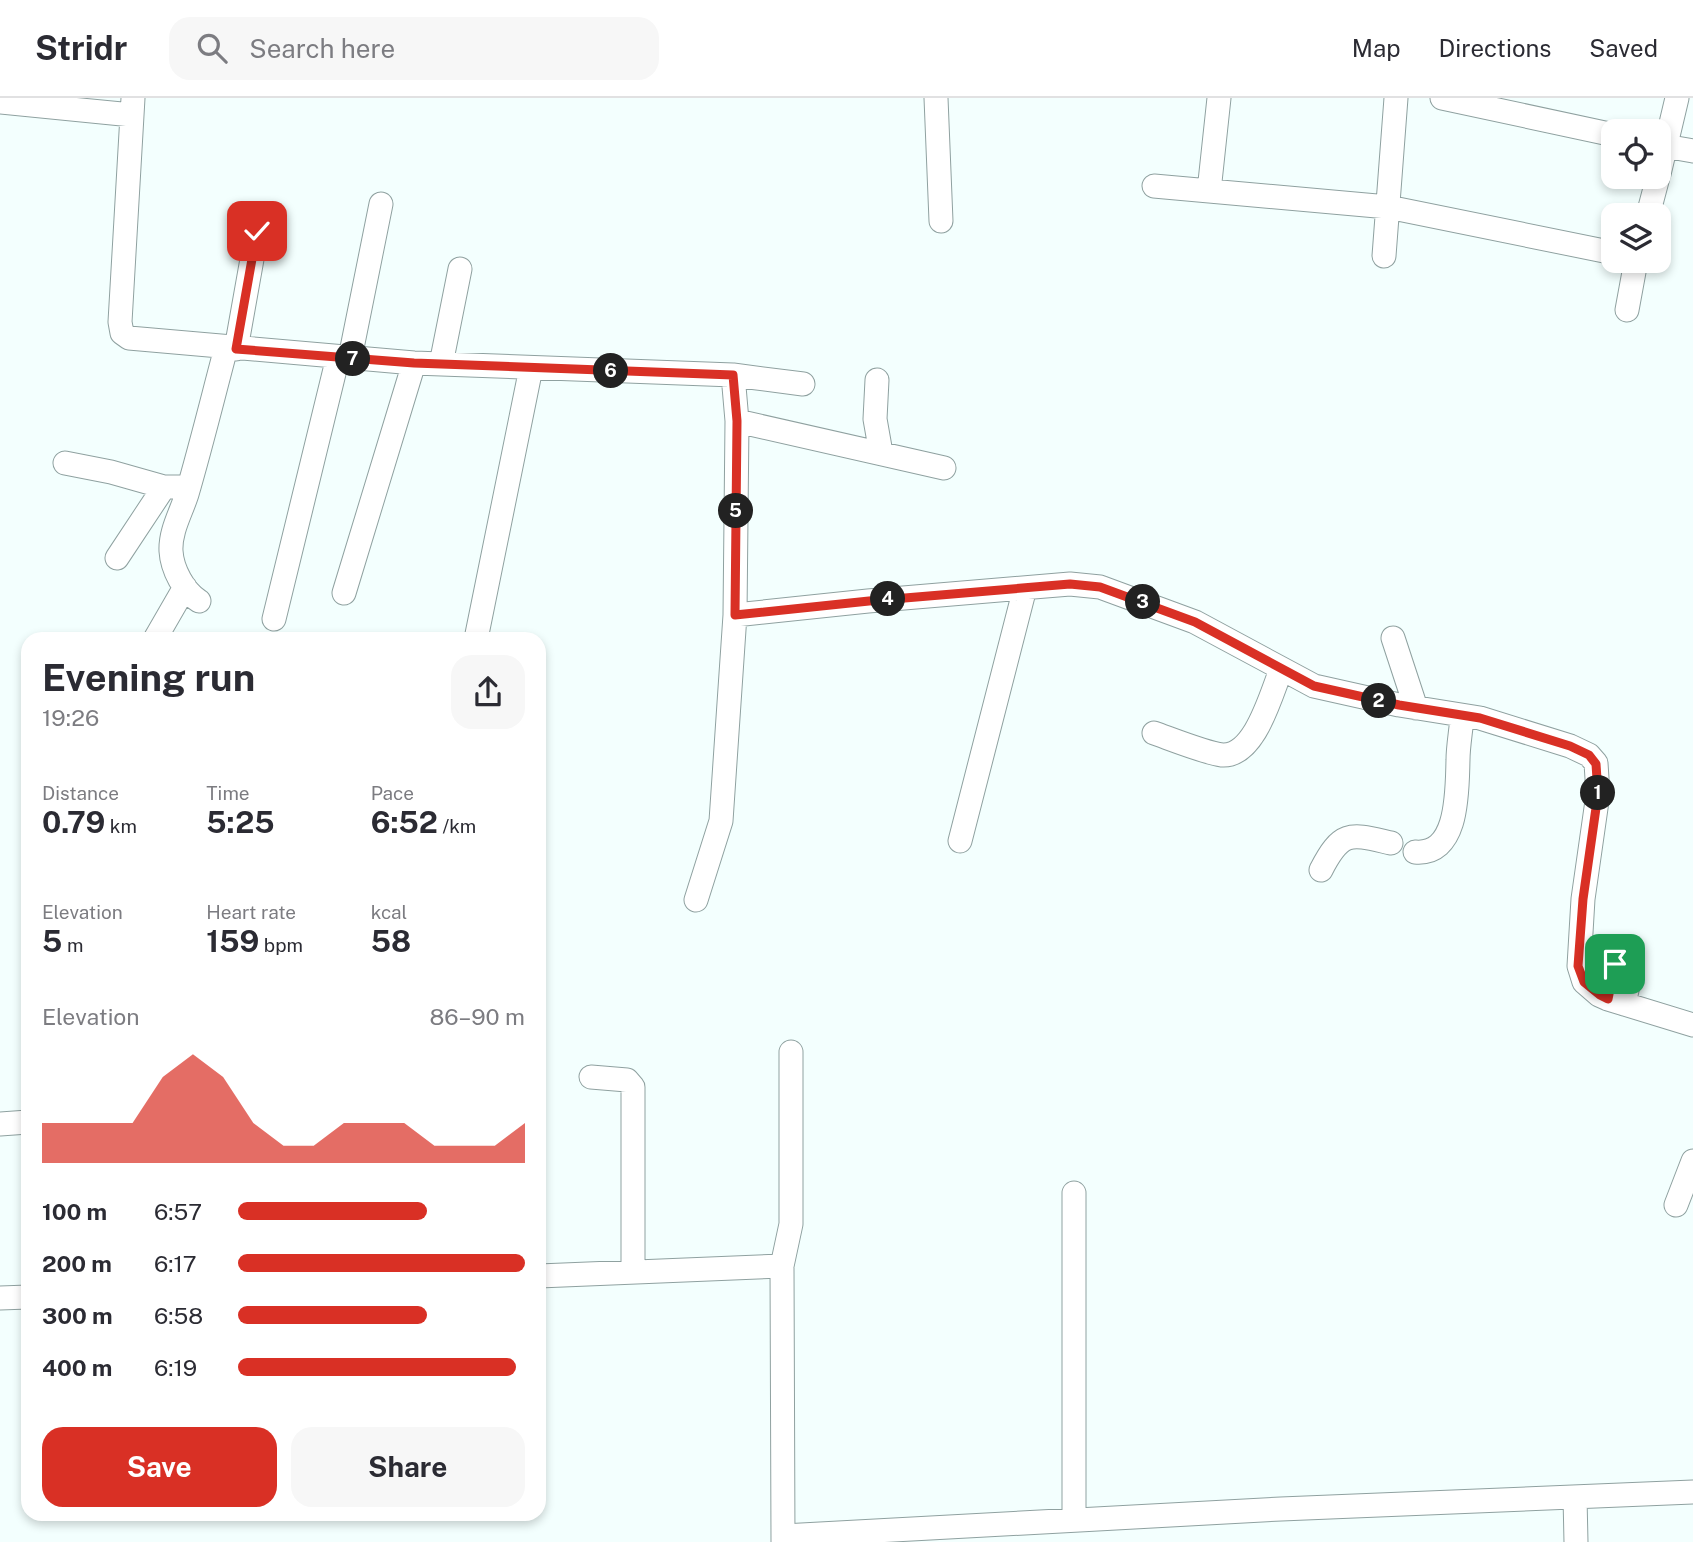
<!DOCTYPE html>
<html lang="en">
<head>
<meta charset="utf-8">
<style>
  body { margin:0; font-family:"Public Sans",sans-serif; background:#f7f7f7; color:#2b2b33; height:100vh; display:flex; flex-direction:column; font-size:26px; white-space:nowrap }
  * { box-sizing:border-box; margin:0 }
  p { font-size:23px; color:#7c7c81 }
  .icon { flex:none; width:38px; height:38px; fill:none; stroke:currentColor; stroke-width:2; stroke-linecap:round; stroke-linejoin:round }
  .map { position:relative; flex:1; overflow:hidden }
  .details { position:absolute; left:21px; top:534px; width:525px; height:889px; display:flex; flex-direction:column; background:#fff; border-radius:21px; box-shadow:0 4px 10px #0003 }
  .details>* { flex:none }
  .fabs { position:absolute; left:1601px; top:21px; display:grid; gap:14px }
  .fabs a { display:grid; place-items:center; width:70px; height:70px; border-radius:14px; background:#fff; box-shadow:0 4px 10px #0003; font-size:35px }
  .pin { position:absolute; display:grid; place-items:center; width:60px; height:60px; color:#fff; margin:-30px; border-radius:14px; box-shadow:0 4px 10px #0006 }
  .km { position:absolute; width:35px; height:35px; margin:-18px; border-radius:50%; background:#222; color:#fff; font-size:19px; line-height:35px; text-align:center }
  .round { display:grid; place-items:center; flex:none; width:74px; height:74px; border-radius:21px; background:#f7f7f7 }
  .headline { display:flex; align-items:center; justify-content:space-between; height:119px; padding:0 21px }
  h1 { font-size:38px; font-weight:700; line-height:52px }
  .figures { display:grid; grid-template-columns:repeat(3,1fr); gap:10px; height:119px; padding:7px 21px }
  .figures div { display:grid; align-content:center }
  .figures b { font-size:30px; font-weight:700 }
  .figures small { font-size:19px; font-weight:400 }
  .figures p { font-size:19px }
  .chart { height:196px; padding:14px 21px }
  .chart p { display:flex; justify-content:space-between }
  .chart svg { width:100%; height:126px; margin-top:7px; fill:#d93025; opacity:.7 }
  .cta { display:flex; gap:14px; margin-top:auto; padding:14px 21px }
  .cta a { flex:1; height:80px; border-radius:21px; background:#d93025; color:#fff; font-size:28px; font-weight:700; line-height:80px; text-align:center }
  .cta a+a { background:#f7f7f7; color:#2b2b33 }
  ul { padding:0 21px; list-style:none; font-size:23px }
  li { display:grid; grid-template-columns:112px 84px 1fr; align-items:center; height:52px }
  li i { height:18px; border-radius:9px; background:#d93025 }
  header { display:flex; align-items:center; gap:42px; box-sizing:border-box; height:98px; padding:0 35px; background:#fff; border-bottom:2px solid #e1e1e2 }
  header strong { font-size:33px }
  nav { display:flex; gap:38px; margin-inline-start:auto; font-size:24px }
  .search { width:490px; height:63px; background:#f7f7f7; display:flex; align-items:center; gap:18px; box-sizing:border-box; padding:0 24px; border-radius:21px; color:#7c7c81; font-size:26px }
  .map>svg:first-child { display:block }
  .lines { fill:none; stroke-linecap:round; stroke-linejoin:round }
  .minor-casing { stroke:#8fa1a0; stroke-width:25 }
  .minor { stroke:#fff; stroke-width:23 }
  .route-casing { stroke:#fff; stroke-width:14 }
  .route { stroke:#d93025; stroke-width:9 }
</style>
</head>
<body>
<header>
<strong>Stridr</strong>
<div class="search"><svg class="icon" aria-label="search" viewBox="0 0 24 24"><circle cx="10" cy="10" r="6"/><path d="M15 15l6 6"/></svg>Search here</div>
<nav><a>Map</a><a>Directions</a><a>Saved</a></nav>
</header>
<div class="map">
<svg width="1693" height="1444" viewBox="0 0 1693 1444">
  <rect width="100%" height="100%" fill="#f3fffe"/>
  <g class="lines">
    <defs>
      <path id="minor" d="M133 0 120 224 122 235 129 240 414 265 733 277 737 323 735 517 721 723 696 802
        M936 0 941 123
        M1442 0 1614 37
        M0 4 132 17
        M1659 47 1693 53
        M1659 76 1677 0
        M1154 88 1388 109 1614 155
        M1209 93 1219 0
        M1648 117 1658 79
        M1384 158 1396 0
        M1627 212 1636 163
        M236 251 257 133
        M350 260 381 106
        M441 266 460 171
        M733 277 803 286
        M877 282 875 321 881 355
        M737 323 944 370
        M65 365 111 374 164 389
        M117 460 164 389H189
        M344 495 414 265
        M199 503C184 494 172 471 171 453 170 433 181 415 187 396 201 348 213 299 226 250
        M735 517 868 503 1070 486 1100 489 1195 524 1314 588 1399 607 1480 620 1570 648 1589 657 1596 665 1598 696 1583 801 1579 868 1584 884 1599 897 1608 901 1693 927
        M274 521 338 259
        M1393 540 1416 610
        M155 541 185 489
        M476 541 531 270
        M1154 635C1171 641 1206 655 1222 657 1255 659 1271 596 1281 572
        M960 743 1025 490
        M1415 754C1459 758 1457 692 1458 662 1458 648 1461 633 1462 619
        M1321 772C1342 731 1351 736 1391 745
        M1608 901 1615 866
        M1624 906 1632 869
        M591 979 627 982 633 989V1174
        M0 1026 28 1024
        M1676 1107 1693 1063
        M782 1168 791 1126V954
        M539 1178 782 1168 783 1444
        M0 1200 28 1199
        M1575 1399 1576 1444
        M1074 1422V1095
        M783 1438 1281 1411 1693 1394"/>
    </defs>
    <!-- minor casing -->
    <use href="#minor" class="minor-casing"/>
    <!-- minor -->
    <use href="#minor" class="minor"/>
  </g>
  <g class="lines">
    <defs>
      <path id="route" d="M257 133 236 251 414 265 733 277 737 323 735 517 869 503 1070 486 1100 489 1195 524 1314 588 1399 607 1480 620 1570 648 1589 657 1596 666 1598 696 1583 801 1578 868 1584 884 1600 897 1608 901 1615 866"/>
    </defs>
    <!-- route casing -->
    <use href="#route" class="route-casing"/>
    <!-- route -->
    <use href="#route" class="route"/>
  </g>
</svg>
<div class="fabs">
<a><svg class="icon" aria-label="locate" viewBox="0 0 24 24"><circle cx="12" cy="12" r="6"/><path d="M12 2v4M12 18v4M2 12h4M18 12h4"/></svg></a>
<a><svg class="icon" aria-label="layers" viewBox="0 0 24 24"><path d="M12 4l9 5-9 5-9-5zM3 14l9 5 9-5"/></svg></a>
</div>
<div class="pin" style="left:1615px;top:866px;background:#1e9e55"><svg class="icon" aria-label="arrive" viewBox="0 0 24 24"><path d="M6 21V4h12l-3 4 3 4H6"/></svg></div>
<div class="pin" style="left:257px;top:133px;background:#d93025"><svg class="icon" aria-label="check" viewBox="0 0 24 24"><path d="M5 12l5 5 9-10"/></svg></div>
<b class="km" style="left:1598px;top:695px">1</b>
<b class="km" style="left:1379px;top:603px">2</b>
<b class="km" style="left:1143px;top:504px">3</b>
<b class="km" style="left:888px;top:501px">4</b>
<b class="km" style="left:736px;top:413px">5</b>
<b class="km" style="left:611px;top:273px">6</b>
<b class="km" style="left:353px;top:261px">7</b>
<section class="details">
<div class="headline"><div><h1>Evening run</h1><p>19:26</p></div><a class="round"><svg class="icon" aria-label="share" viewBox="0 0 24 24"><path d="M12 15V3M7 8l5-5 5 5M5 13v7h14v-7"/></svg></a></div>
<div class="figures">
<div><p>Distance</p><b>0.79<small> km</small></b></div>
<div><p>Time</p><b>5:25</b></div>
<div><p>Pace</p><b>6:52<small> /km</small></b></div>
</div>
<div class="figures">
<div><p>Elevation</p><b>5<small> m</small></b></div>
<div><p>Heart rate</p><b>159<small> bpm</small></b></div>
<div><p>kcal</p><b>58</b></div>
</div>
<div class="chart"><p><span>Elevation</span>86–90 m</p>
<svg viewBox="0 0 160 44" preserveAspectRatio="none"><path d="M0 44V30L10 30L20 30L30 30L40 14L50 6L60 14L70 30L80 38L90 38L100 30L110 30L120 30L130 38L140 38L150 38L160 30V44z"/></svg>
</div>
<ul>
<li><b>100 m</b>6:57<i style="width:66%"></i></li>
<li><b>200 m</b>6:17<i style="width:100%"></i></li>
<li><b>300 m</b>6:58<i style="width:66%"></i></li>
<li><b>400 m</b>6:19<i style="width:97%"></i></li>
</ul>
<div class="cta"><a>Save</a><a>Share</a></div>
</section>
</div>
</body>
</html>
